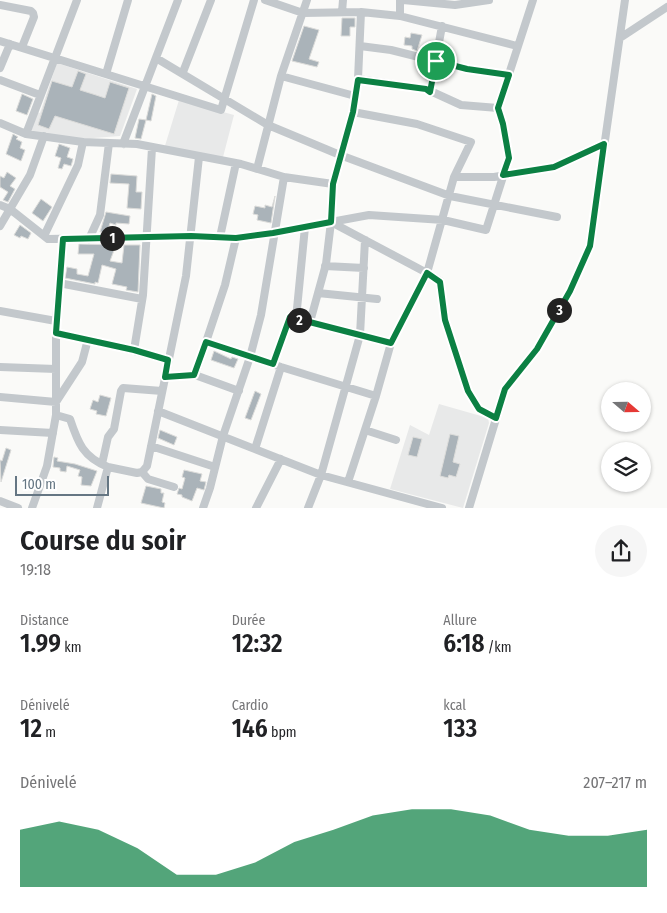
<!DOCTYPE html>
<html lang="fr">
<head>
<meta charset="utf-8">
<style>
  body { margin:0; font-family:"Fira Sans Condensed",sans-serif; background:#f6f6f6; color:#202124; height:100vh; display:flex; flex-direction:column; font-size:19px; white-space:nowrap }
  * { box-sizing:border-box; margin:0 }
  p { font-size:16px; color:#757577 }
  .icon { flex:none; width:28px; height:28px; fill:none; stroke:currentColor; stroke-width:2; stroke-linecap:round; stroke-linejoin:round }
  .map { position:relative; height:508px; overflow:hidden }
  .side { display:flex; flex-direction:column; background:#fff; flex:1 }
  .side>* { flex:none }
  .needle { width:32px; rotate:110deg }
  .fabs { position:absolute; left:601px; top:382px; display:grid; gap:10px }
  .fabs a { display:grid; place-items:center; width:50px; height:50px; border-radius:50%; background:#fff; box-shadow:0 1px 4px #0004; font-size:25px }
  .scale { position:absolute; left:15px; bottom:12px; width:94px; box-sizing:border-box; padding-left:5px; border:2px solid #657683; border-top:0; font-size:14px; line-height:18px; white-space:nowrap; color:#657683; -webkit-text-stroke:4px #fff; paint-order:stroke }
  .pin { position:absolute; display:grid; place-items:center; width:42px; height:42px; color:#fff; margin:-21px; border:2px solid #fff; border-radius:50%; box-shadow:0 1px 5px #0007 }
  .km { position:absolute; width:25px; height:25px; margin:-12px; border-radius:50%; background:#222; color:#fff; font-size:14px; line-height:25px; text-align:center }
  .round { display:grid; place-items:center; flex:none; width:52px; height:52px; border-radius:26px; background:#f6f6f6 }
  .summary { display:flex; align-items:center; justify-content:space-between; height:85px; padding:0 20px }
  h1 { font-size:28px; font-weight:600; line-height:38px }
  .metrics { display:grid; grid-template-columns:repeat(3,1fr); gap:8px; height:85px; padding:5px 20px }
  .metrics div { display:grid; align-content:center }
  .metrics b { font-size:25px; font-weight:600 }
  .metrics small { font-size:14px; font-weight:400 }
  .metrics p { font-size:14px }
  .chart { height:140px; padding:10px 20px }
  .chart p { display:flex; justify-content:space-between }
  .chart svg { width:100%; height:90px; margin-top:5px; fill:#0b8043; opacity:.7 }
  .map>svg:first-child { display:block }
  .built { fill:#e8e9e9 }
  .building { fill:#aab3b9; stroke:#dcdcda }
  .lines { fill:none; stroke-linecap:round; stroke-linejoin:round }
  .minor { stroke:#c3c8cc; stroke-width:8 }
  .route-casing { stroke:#fff; stroke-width:10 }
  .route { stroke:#0b8043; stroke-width:6 }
</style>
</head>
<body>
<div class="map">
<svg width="667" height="508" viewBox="0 0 667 508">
  <rect width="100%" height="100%" fill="#fafaf8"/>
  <!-- built -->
  <path class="built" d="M57 63 137 89 120 136 80 139 31 132 37 112 40 113Z
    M179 100 234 115 223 157 164 149Z
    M439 404 488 418 489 423 463 508 390 489 410 425 429 435Z"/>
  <!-- building -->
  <path class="building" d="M342 18H355V27H350V36H341Z
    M304 26 319 30 309 59 319 62 317 67 292 61Z
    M411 33 422 35 417 51 412 49V46L404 45 405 37 410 38Z
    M78 71 86 74 80 90 96 95 105 98 110 82 129 88 114 134 55 116 49 129 38 125 52 81 72 87Z
    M22 94 33 99 27 115 16 111Z
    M152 94 156 96 151 121 146 120 141 139 135 138 139 119 146 120Z
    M13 134 18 137 16 139 22 142 20 148 25 150 21 161 6 154Z
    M59 144 70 148 67 157 73 159 71 166 64 164 62 169 58 168 61 158 55 156Z
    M7 172 16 178 10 186 15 189 8 202 3 200 8 192 0 187V176L4 178Z
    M111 174 137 176 136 192H142L141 209 127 208 129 184 110 183Z
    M275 196 271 223 257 220 258 215 253 214 255 206 265 208V205L272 207Z
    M41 199 52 207 43 221 32 213Z
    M106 212 130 216 129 224 116 223V225L110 223 107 232H100Z
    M20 225 31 233 28 239 21 236 20 238 14 235Z
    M79 244 116 245 110 261 122 263 124 245H140L138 292 126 290 127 287 112 284 116 269 102 265 98 283 95 282V284L65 278 67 267 77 269V274L88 276 94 254H78Z
    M214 351 231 359 232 357 238 359 234 368 211 360Z
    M255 391 261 394 251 420 245 418Z
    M100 395 111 398 106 416 96 414 97 411 90 409 93 400 98 402Z
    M160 430 177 437 174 445 158 438Z
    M450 434 459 436 453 462 460 464 456 477 449 475 448 478 440 476Z
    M413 437 422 439 417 457 408 455Z
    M6 448 11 450 1 482 0 460 2 461Z
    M54 457 58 458 57 461 75 464 97 471 91 486 81 485 82 477 78 476 80 470 67 466 66 472 60 471V468L53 467Z
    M184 470 202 474 200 481 206 482 204 490 197 488 192 501 182 497V495L177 494 179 488 182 489 185 478 182 477Z
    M146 486 161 489V493H164L162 502 165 503 164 508 141 503Z"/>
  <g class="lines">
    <!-- minor -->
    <path class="minor" d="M265 0 303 13 361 12 400 16 517 46
      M403 0 455 5 489 0
      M0 5 31 11 33 13 34 17 22 47
      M342 12 343 0
      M400 16V0
      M620 38 667 7
      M0 41 221 110 254 0
      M360 46 391 50 467 69 509 75
      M156 58 268 125 340 155 450 196 557 217
      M0 68 10 44
      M183 72 211 0
      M106 74 128 0
      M281 76 355 96
      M358 79 426 89 461 105 498 108
      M0 80 40 95
      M430 92 442 26
      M353 112 417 124 471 142 454 177
      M0 123 26 134 83 142 137 144 241 164 284 177 333 184
      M26 134 77 0
      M123 144 178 0
      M257 169 281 76 307 0
      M0 205 10 209 48 239 191 236 236 238 273 233 331 222 427 273 440 281 445 319 468 391 479 409 495 418
      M331 222 369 215 443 220 486 230 509 158 503 124 498 108 533 0
      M0 226 30 175 44 136
      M44 236 78 165 83 142
      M220 237 236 163
      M89 239 100 215 109 143
      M325 266 364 268
      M59 283 142 299
      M318 293 377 299
      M0 311 56 321
      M296 319 305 227
      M310 322 326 264 331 222 333 184 353 112 358 79 361 12
      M56 333 91 340
      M206 342 281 367 376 396
      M134 350 143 295 152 148
      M273 364 290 317 391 343
      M0 367 56 369
      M195 375 225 285 236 238
      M165 377 195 375 239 391
      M0 397 56 402 82 362 87 343 91 340 169 360
      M158 411 321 475 442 508
      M56 415 70 419C78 443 83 457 108 467L97 508
      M0 430 53 433
      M365 430 396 440
      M151 446 215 467
      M255 449 281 367
      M102 464 108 437 114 429 121 391 123 388 162 391
      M108 467 137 473 142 472 148 479 174 487
      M142 472 147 466 186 276 199 157
      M348 482 376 396 391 343 427 273 454 177H494L554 167 605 144
      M0 501 18 508
      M32 508 47 466 56 415V321L63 239
      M203 508 210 488 223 436 250 357 261 315 284 177
      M256 508 281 459
      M308 508 321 475 360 335 365 240
      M469 508 505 389 537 349 570 291 590 246 625 0"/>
  </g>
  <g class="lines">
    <defs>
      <path id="route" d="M436 61 467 69 509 75 498 108 503 124 509 158 503 175 554 167 604 144 590 246 570 291 537 349 505 389 496 418 479 409 468 391 445 320 440 282 427 273 391 343 290 317 273 364 206 342 194 375 165 377 168 360 134 350 56 333 63 239 191 236 236 238 273 233 331 222 333 184 353 112 358 80 426 89 430 92Z"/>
    </defs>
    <!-- route casing -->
    <use href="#route" class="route-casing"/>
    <!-- route -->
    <use href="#route" class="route"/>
  </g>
</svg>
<div class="fabs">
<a><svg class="needle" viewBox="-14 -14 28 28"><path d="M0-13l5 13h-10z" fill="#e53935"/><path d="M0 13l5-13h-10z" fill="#757577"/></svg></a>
<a><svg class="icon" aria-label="layers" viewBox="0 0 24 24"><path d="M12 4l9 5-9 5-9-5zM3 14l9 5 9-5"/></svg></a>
</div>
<div class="scale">100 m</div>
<div class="pin" style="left:436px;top:61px;background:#1e9e55"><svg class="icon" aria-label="arrive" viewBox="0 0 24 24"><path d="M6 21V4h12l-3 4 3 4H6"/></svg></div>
<b class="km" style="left:112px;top:238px">1</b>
<b class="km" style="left:299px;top:320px">2</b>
<b class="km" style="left:559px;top:310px">3</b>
</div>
<section class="side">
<div class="summary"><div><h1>Course du soir</h1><p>19:18</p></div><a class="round"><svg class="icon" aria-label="share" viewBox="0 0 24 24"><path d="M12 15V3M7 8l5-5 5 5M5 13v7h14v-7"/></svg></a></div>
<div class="metrics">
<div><p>Distance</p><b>1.99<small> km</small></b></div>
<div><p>Durée</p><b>12:32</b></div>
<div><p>Allure</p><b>6:18<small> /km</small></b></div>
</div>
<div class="metrics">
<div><p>Dénivelé</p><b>12<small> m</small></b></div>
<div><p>Cardio</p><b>146<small> bpm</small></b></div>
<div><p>kcal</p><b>133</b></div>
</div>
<div class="chart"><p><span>Dénivelé</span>207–217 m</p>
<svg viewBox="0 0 160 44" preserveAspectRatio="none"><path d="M0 44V16L10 12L20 16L30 25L40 38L50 38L60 32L70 22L80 16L90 9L100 6L110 6L120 9L130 16L140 19L150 19L160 16V44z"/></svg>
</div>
</section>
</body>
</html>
